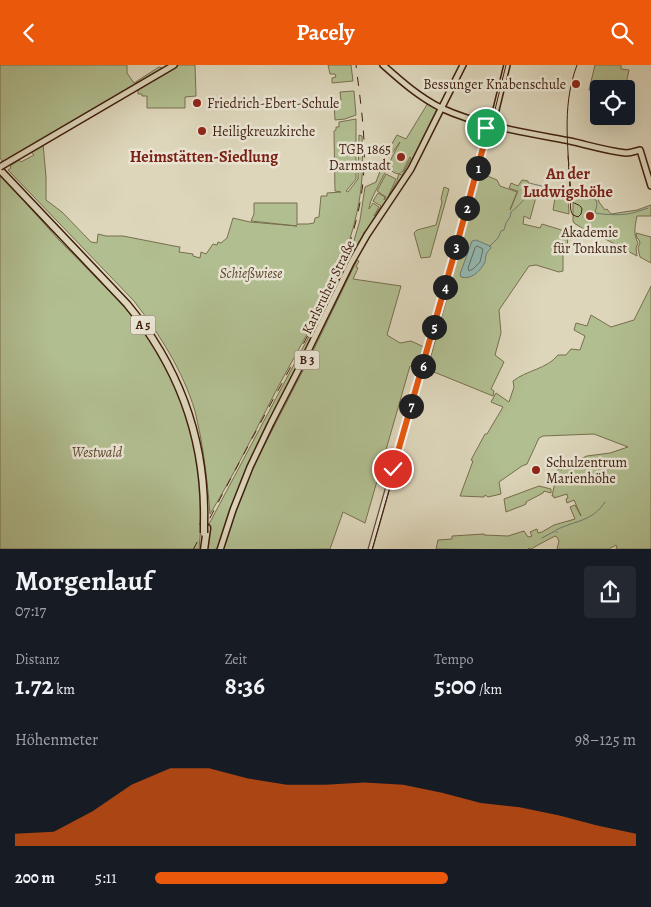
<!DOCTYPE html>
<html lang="de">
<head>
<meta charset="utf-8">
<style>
  body { margin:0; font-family:Alegreya,serif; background:#242831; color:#f1f3f6; height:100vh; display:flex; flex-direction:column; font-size:19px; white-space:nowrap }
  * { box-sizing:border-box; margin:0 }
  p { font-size:16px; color:#9ea1a6 }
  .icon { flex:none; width:28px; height:28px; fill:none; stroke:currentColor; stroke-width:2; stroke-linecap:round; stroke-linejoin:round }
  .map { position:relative; height:484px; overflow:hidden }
  .sheet { display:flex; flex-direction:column; background:#171b24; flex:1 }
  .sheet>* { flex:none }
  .fabs { position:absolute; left:590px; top:15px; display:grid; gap:10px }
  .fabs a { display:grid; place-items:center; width:45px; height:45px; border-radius:5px; background:#171b24; box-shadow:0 5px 20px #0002; font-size:25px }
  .pin { position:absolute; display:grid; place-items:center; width:42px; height:42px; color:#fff; margin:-21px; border:2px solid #fff; border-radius:50%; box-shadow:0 1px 5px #0007 }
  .km { position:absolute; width:25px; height:25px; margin:-12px; border-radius:50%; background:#222; color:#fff; font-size:14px; line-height:25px; text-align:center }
  .round { display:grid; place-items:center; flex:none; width:52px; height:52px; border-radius:5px; background:#242831 }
  .headline { display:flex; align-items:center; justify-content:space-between; height:85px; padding:0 15px }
  h1 { font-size:28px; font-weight:700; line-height:38px }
  .figures { display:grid; grid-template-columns:repeat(3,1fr); gap:8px; height:85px; padding:5px 15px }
  .figures div { display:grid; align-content:center }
  .figures b { font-size:25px; font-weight:700 }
  .figures small { font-size:14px; font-weight:400 }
  .figures p { font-size:14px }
  .chart { height:140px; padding:10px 15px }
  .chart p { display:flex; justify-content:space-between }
  .chart svg { width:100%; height:90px; margin-top:5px; fill:#ea580c; opacity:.7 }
  ul { padding:0 15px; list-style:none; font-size:16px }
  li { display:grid; grid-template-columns:80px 60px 1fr; align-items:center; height:38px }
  li i { height:12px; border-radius:6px; background:#ea580c }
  header { display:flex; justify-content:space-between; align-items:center; height:65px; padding:0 15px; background:#ea580c; color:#fff; font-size:22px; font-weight:700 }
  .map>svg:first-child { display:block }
  .green { fill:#b1be90; stroke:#786e4e }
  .water { fill:#93b9b2; stroke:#717b70 }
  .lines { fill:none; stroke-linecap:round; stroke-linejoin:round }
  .shore { stroke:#696c60; stroke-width:1 }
  .stream { stroke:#717b70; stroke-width:1 }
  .minor-casing { stroke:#664c38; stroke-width:5.5 }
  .major-casing { stroke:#3f1e0d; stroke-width:8 }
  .highway-casing { stroke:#3f1e0d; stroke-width:9 }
  .minor { stroke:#e9e4d3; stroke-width:3 }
  .major { stroke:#ddd6bb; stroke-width:5 }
  .highway { stroke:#ddd6bb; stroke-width:6 }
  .tram { stroke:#3f1e0d; stroke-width:1 }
  .rail { stroke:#3f1e0d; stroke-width:1; stroke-dasharray:9 9; stroke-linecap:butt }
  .major-bridge-casing { stroke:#3f1e0d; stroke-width:8; stroke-linecap:butt }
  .highway-bridge-casing { stroke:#3f1e0d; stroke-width:9; stroke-linecap:butt }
  .major-bridge { stroke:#ddd6bb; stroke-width:5 }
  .highway-bridge { stroke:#ddd6bb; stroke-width:6 }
  .route-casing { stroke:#fff; stroke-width:10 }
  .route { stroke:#ea580c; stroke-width:6 }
  .poi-dot { fill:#8f2418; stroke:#e9e4d3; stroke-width:2 }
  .labels { text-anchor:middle; stroke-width:5; stroke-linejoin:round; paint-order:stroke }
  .shield { fill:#e9e4d3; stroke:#725948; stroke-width:1 }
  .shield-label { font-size:12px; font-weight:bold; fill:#3f1e0d }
  .poi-label { font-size:14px; fill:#3f1e0d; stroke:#e9e4d3; text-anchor:start }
  .park-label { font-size:14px; font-style:italic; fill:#5c462e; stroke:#e9e4d3 }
  .street-label { font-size:14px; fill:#3f1e0d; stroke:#e9e4d3 }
  .quarter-label { font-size:16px; font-weight:bold; fill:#7a1f14; stroke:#e9e4d3 }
</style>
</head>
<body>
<header><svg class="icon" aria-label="back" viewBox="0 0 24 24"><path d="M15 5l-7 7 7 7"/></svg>Pacely<svg class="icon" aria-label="search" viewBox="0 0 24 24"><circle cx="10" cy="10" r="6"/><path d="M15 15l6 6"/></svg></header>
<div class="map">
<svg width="651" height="485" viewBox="0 0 651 485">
  <rect width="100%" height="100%" fill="#ddd6bb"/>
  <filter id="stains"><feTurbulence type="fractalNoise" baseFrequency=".004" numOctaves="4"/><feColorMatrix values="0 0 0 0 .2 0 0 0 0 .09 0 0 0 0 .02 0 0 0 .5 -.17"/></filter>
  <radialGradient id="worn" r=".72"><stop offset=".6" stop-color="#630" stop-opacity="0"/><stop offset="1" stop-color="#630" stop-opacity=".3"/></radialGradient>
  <!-- green -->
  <path class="green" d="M0 0H127V8L134 18 159 2 164 4 43 79 46 112V135L62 147 91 177 97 178 98 169 106 171H123L174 181 180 182 179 187 193 189V191L200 193 201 187 206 189 213 179 217 180 218 177 221 178 227 173 233 153 250 157 297 161 251 156 254 149V138H297V160L298 159H308L314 158 315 153 319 152 321 131H327V128L341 127 335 126 334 66 336 65V62H339V57L356 54V114L346 126 348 127 358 114 359 70 362 71C363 88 363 107 361 124 352 196 312 259 278 322 256 364 235 408 210 449 208 422 205 395 200 369 198 361 197 354 195 346 183 306 160 270 134 236L8 105 11 103 10 101 19 95 21 97 34 90 27 83 3 97 0 93Z
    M177 0H195L196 31 185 32V43H147V31H142V29H138V22Z
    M328 0H351L353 16 332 18V13L336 12 335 9H330Z
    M595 0H621V4L629 5 625 24H599V27L589 25Z
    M354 26 356 50 345 54 335 55 334 36 341 35 340 27Z
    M428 38 437 43V44L419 81 420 82 405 112 366 168 364 167 363 174 255 385 218 484 206 485 209 459 347 200 360 155 365 122 376 117 383 98 386 106C381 116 369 136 369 144L373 138 379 142 374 151 381 141 373 136 378 128 385 132 384 135 386 132 377 126 386 109 396 114 388 132 389 131 398 114H397L399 109 402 110 411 93 410 92 403 106 399 109C380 106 395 88 400 77L392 88 388 86 390 82 397 70 406 74Z
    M0 109 58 174 121 238 139 260 162 293 186 347 200 404 202 432 201 460 199 484H0Z
    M485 110 497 115 500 121 517 127 510 145 518 126 509 123 511 118 518 121 522 115 528 116 529 121 527 129 536 132 530 154 524 151 523 159 540 163 542 159 568 167 567 187 563 188V206L559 207 536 200 529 201 499 245 501 268 495 290 504 297 491 324 494 326 493 331 429 305 428 302 452 214 451 211 479 114Z
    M444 122 449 124 430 192 421 193 414 168 417 165 436 160 442 137 441 134Z
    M547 122 568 127 569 149 553 145 555 133 544 130 546 123Z
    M573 127C581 131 589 133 598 133L599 137 605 145 607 144 611 149 637 145 651 140V151H637C635 161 633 169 638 178L636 183 637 191 596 169 595 171 574 158 573 156Z
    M467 128 470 129 421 303 410 301 365 458 343 447 330 484 223 485 231 459 254 400 312 288 357 195 359 196 356 202 358 203 353 214 401 221 387 270 400 278 411 276 424 282 448 200Z
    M636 168 651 172V198L640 192 638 183 640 178 639 175 637 173Z
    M651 221V484H616L617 482 616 480 609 484H557L559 476 557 472 555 471 536 481 532 484 529 483 527 485 436 484 438 475 452 474V471L484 469V470L508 471 524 466 528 472 532 471 530 467 537 464 538 468 542 467 554 460 575 454 570 442 575 440 581 451 574 435 567 438 566 434 568 433 567 429 554 433V431H552L558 404 562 405 563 399 559 398V395L580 394 587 391 610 388 628 382 594 369 543 371 539 373 527 399 522 401 499 417 501 429 488 432 485 430 484 432 460 431 473 396 471 395 485 369H487L503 342 491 337 496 328 509 337 514 322 513 316C527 305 547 304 558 290H566L571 284 580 285 585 271 574 265 576 258 587 261 591 250 611 262 634 255Z
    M539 421 551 424V428L544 426 543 428 526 437V439L524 440 506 447 504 434Z"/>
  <!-- water -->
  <path class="water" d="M476 175 490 181 491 183C489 185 487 187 486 190 485 193 486 196 484 199 479 207 471 215 461 212L460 209 472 176Z"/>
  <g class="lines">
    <!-- shore -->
    <path class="shore" d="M477 181 483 184 480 197 473 204 469 206 468 203 475 183Z"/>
    <!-- stream -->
    <path class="stream" d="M575 130 596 135 597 139 595 148C607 150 625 151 636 147 640 146 644 144 648 143
      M490 181 498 173 501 166 504 165 506 158 510 152 511 147C516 143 523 137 526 131 528 127 528 122 529 118L546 122 550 126H555L563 129 564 128H568
      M556 465C576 455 592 457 605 437
      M556 467H557
      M542 473 555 466"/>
    <defs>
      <path id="minor" d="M370 485 455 186 489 59"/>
      <path id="major" d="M383 0C401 16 419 32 441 43 480 61 528 68 570 76 588 80 607 86 626 88 631 88 636 86 640 85L651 121
        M491 60 493 57 507 0
        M5 99 174 0
        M220 485 233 445 250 402 271 358 306 290 351 198 367 170 411 104 463 0"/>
      <path id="highway" d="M0 105 127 239C180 303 206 375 204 458
        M204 485 207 463"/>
    </defs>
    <!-- minor casing -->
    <use href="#minor" class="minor-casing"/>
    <!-- major casing -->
    <use href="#major" class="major-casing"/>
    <!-- highway casing -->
    <use href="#highway" class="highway-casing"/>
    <!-- minor -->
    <use href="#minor" class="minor"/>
    <!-- major -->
    <use href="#major" class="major"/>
    <!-- highway -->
    <use href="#highway" class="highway"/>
    <!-- tram -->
    <path class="tram" d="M568 91 571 129C571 136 569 145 573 150L578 152 581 149 582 144C580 138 573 140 570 134 570 87 560 45 577 0
      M372 485 416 331 487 77 506 0"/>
    <!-- rail -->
    <path class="rail" d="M193 485C222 430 251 375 281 320 315 256 352 198 362 125 368 83 361 42 356 0"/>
    <defs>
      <path id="major-bridge" d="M0 102 5 99"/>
      <path id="highway-bridge" d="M204 468V458"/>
    </defs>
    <!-- major-bridge casing -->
    <use href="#major-bridge" class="major-bridge-casing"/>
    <!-- highway-bridge casing -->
    <use href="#highway-bridge" class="highway-bridge-casing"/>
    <!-- major-bridge -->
    <use href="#major-bridge" class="major-bridge"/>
    <!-- highway-bridge -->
    <use href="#highway-bridge" class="highway-bridge"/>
  </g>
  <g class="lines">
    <defs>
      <path id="route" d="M393 404 454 190 487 68 486 63"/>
    </defs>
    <!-- route casing -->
    <use href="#route" class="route-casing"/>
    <!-- route -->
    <use href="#route" class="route"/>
  </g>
  <!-- markers -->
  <g class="poi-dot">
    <circle cx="576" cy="19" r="5"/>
    <circle cx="197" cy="38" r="5"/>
    <circle cx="202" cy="66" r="5"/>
    <circle cx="401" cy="92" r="5"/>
    <circle cx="590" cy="151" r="5"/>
    <circle cx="536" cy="405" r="5"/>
  </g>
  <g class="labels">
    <!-- shield labels -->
    <g class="shield">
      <rect x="130.5" y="250.5" width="25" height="19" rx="4"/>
      <rect x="294.5" y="285.5" width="25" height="19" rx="4"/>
    </g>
    <g class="shield-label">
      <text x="143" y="264">A 5</text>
      <text x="307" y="299">B 3</text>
    </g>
    <!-- poi labels -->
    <g class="poi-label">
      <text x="566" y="24" text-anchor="end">Bessunger Knabenschule</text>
      <text x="207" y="43">Friedrich-Ebert-Schule</text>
      <text x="212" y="71">Heiligkreuzkirche</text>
      <text x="391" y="89" text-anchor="end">TGB 1865<tspan x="391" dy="16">Darmstadt</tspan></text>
      <text x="590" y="172" text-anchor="middle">Akademie<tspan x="590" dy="16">für Tonkunst</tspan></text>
      <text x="546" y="402">Schulzentrum<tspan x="546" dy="16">Marienhöhe</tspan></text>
    </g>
    <!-- park labels -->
    <g class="park-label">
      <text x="251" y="213">Schießwiese</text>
      <text x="97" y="392">Westwald</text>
    </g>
    <!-- street labels -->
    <g class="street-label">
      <text transform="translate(328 222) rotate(-64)" y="5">Karlsruher Straße</text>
    </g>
    <!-- quarter labels -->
    <g class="quarter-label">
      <text x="204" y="97">Heimstätten-Siedlung</text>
      <text x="568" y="114">An der<tspan x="568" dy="18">Ludwigshöhe</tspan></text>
    </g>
  </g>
  <rect width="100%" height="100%" filter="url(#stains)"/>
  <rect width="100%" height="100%" fill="url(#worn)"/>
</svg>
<div class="fabs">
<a><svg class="icon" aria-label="locate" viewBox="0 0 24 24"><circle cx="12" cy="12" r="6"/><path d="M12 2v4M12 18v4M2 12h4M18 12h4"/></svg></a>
</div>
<div class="pin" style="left:486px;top:63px;background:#1e9e55"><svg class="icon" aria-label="arrive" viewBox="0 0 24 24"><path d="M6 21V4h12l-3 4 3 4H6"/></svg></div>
<div class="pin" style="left:393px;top:404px;background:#d93025"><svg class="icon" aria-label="check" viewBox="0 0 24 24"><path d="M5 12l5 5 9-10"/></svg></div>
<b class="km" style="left:478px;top:103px">1</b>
<b class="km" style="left:467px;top:143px">2</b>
<b class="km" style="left:456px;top:182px">3</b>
<b class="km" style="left:445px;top:222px">4</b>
<b class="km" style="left:434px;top:262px">5</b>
<b class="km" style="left:423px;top:301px">6</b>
<b class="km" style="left:411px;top:341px">7</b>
</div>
<section class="sheet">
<div class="headline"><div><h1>Morgenlauf</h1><p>07:17</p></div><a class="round"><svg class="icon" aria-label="share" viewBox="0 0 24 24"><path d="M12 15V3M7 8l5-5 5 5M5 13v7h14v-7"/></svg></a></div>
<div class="figures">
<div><p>Distanz</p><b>1.72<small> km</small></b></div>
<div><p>Zeit</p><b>8:36</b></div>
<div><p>Tempo</p><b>5:00<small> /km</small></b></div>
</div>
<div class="chart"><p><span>Höhenmeter</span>98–125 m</p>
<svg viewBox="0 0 160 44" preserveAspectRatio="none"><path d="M0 44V38L10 37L20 27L30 14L40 6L50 6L60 11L70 14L80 14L90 13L100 14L110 18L120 23L130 25L140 29L150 34L160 38V44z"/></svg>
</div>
<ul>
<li><b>200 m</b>5:11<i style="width:61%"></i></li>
</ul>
</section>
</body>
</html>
